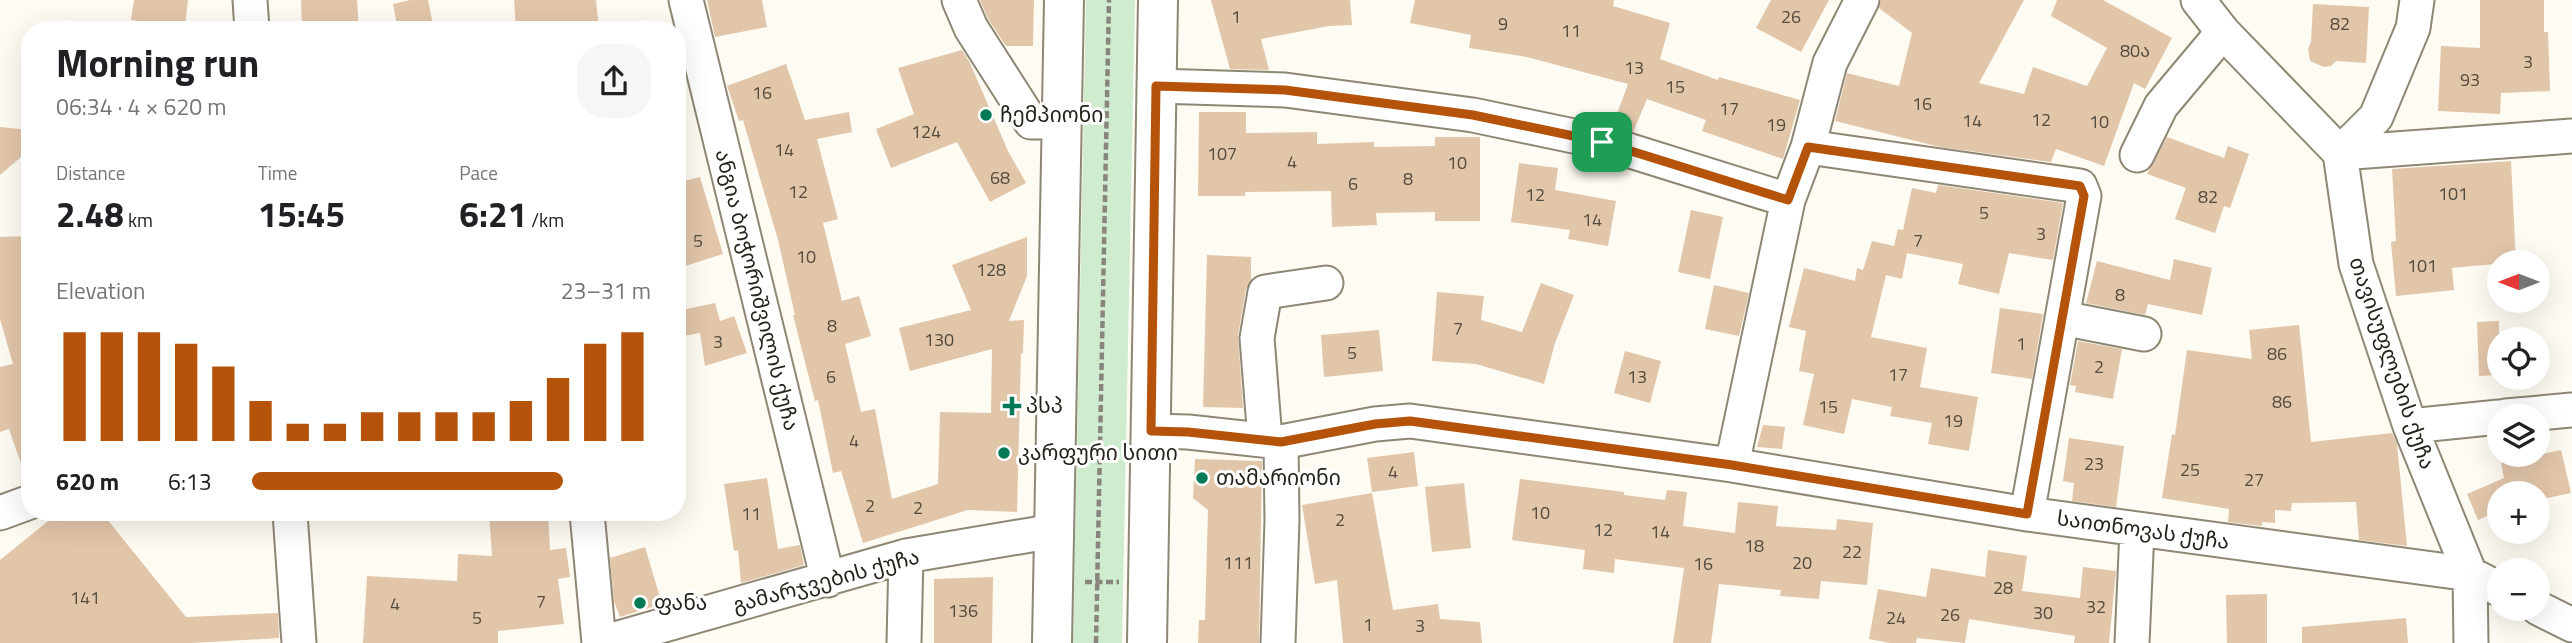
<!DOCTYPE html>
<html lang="en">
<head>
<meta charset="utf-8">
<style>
  body { margin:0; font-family:"Titillium Web","Noto Sans Georgian",sans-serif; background:#f6f6f6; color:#202124; height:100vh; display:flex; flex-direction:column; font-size:26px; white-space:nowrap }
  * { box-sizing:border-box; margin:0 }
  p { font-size:23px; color:#757577 }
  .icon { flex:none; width:38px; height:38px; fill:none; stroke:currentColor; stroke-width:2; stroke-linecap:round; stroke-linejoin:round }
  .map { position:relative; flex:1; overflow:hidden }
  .side { position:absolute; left:21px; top:21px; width:665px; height:500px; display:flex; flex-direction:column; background:#fff; border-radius:28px; box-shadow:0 7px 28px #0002 }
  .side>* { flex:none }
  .needle { width:46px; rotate:270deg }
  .tools { position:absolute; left:2487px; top:250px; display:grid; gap:14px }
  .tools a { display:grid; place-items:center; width:63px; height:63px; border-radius:50%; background:#fff; box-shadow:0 7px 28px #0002; font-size:35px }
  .pin { position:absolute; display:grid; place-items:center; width:60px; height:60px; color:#fff; margin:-30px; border-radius:14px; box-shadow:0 4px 10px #0006 }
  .round { display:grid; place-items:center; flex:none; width:74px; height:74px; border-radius:28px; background:#f6f6f6 }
  .headline { display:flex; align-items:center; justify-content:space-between; height:119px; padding:0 35px }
  h1 { font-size:38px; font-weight:700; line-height:52px }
  .figures { display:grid; grid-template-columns:repeat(3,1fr); gap:10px; height:119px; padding:7px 35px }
  .figures div { display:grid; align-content:center }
  .figures b { font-size:35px; font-weight:700 }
  .figures small { font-size:19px; font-weight:400 }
  .figures p { font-size:19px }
  .chart { height:196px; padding:14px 35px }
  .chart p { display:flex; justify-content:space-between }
  .chart svg { width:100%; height:126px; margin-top:7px; stroke:#b45309; stroke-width:6 }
  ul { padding:0 35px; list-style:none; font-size:23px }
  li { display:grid; grid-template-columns:112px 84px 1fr; align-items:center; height:52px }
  li i { height:18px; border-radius:9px; background:#b45309 }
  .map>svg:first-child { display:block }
  .green { fill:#d0eccf }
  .building { fill:#e2c6aa }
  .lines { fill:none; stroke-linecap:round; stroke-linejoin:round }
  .minor-casing { stroke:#8e8774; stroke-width:37 }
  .major-casing { stroke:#8e8774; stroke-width:42 }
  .path { stroke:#88857c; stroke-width:4.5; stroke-dasharray:7 3.5; stroke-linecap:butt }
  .minor { stroke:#fff; stroke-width:33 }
  .major { stroke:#fff; stroke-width:38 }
  .route-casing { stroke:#fff; stroke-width:14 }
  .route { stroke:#b45309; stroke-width:9 }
  .poi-dot { fill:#017956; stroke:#fff; stroke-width:2.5 }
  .labels { text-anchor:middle; stroke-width:6; stroke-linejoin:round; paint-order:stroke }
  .number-label { font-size:18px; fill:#554c3f }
  .poi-label { font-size:21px; fill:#26231b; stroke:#fff; text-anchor:start }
  .street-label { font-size:21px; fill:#26231b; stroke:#fff }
</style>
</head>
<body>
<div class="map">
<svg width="2572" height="643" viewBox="0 0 2572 643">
  <rect width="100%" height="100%" fill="#fefbf2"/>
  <!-- green -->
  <path class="green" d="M1086 0H1135L1122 643H1073Z"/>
  <!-- building -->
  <path class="building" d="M134 0H188L185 27 131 20Z
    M301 0H357L359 30H302Z
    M410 0H428L434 30H398L393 4Z
    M514 0H596L599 30H516Z
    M707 0H762L767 27 715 37Z
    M980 0H1034L1033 46H1006L988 19Z
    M1211 0H1350L1352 25 1329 26 1261 39 1269 70 1230 69Z
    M1415 0H1614L1613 6 1670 23 1660 59 1718 80 1719 77 1800 100 1783 159 1702 131 1706 120 1647 99 1633 132 1613 125 1628 84 1527 57 1469 48 1471 35 1410 23Z
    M1771 0H1829L1801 52 1756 28Z
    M1881 0H2024L1979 83 2024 94 2033 67 2087 86 2107 48 2051 16 2057 0H2103L2172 38 2145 89 2134 83 2104 166 2056 149 2051 162 1940 147 1835 121 1847 73 1899 86 1912 33 1879 8Z
    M2480 0H2544V32H2548L2550 91 2501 93 2500 114 2438 111 2441 46 2480 48Z
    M2313 4 2369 7 2366 63 2336 61 2331 66 2324 67 2310 61 2308 49 2311 42Z
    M962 50 970 63 1008 151 1026 183 990 202 957 142 891 168 876 129 914 114 898 68Z
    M786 64 805 120 849 112 852 132 817 139 838 219 823 223 842 301 859 296 871 336 845 344 861 412 875 409 892 499 938 484 940 412 991 413 992 349 910 371 899 328 971 310 952 265 1027 237V276L1009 321 1024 320 1023 353 1021 354 1017 512 968 510 863 543 841 471 833 473 818 400 815 401 793 315H795L778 240 743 120 739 121 727 86Z
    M1199 112H1246V133L1317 132V144L1374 142V147L1435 146V137H1480V221H1435V212L1376 213 1377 225 1332 227 1331 191 1245 192V196H1198Z
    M0 127 30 130 28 151 0 175Z
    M2167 137 2224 158 2228 146 2249 154 2230 208 2224 206 2215 233 2175 219 2186 188 2147 174Z
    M2511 161 2516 262 2452 268 2454 290 2396 296 2391 242 2396 241 2392 169Z
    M1519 163 1558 168 1555 190 1616 201 1608 246 1568 239 1570 230 1511 222Z
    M700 177 723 254 682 267 677 253V183Z
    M1938 185 2063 203 2053 260 2009 253 1999 294 1958 284 1963 264 1907 253 1902 279 1886 275 1871 337 1927 348 1920 387 1978 397 1969 451 1928 444 1932 423 1890 416 1892 407 1852 399 1844 434 1803 425 1814 374 1799 371 1806 331 1789 327 1804 268 1855 281 1857 268 1863 270 1872 241 1894 246 1898 229 1903 230 1912 188 1936 193Z
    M1691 210 1723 217 1710 279 1678 272Z
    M30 236V478H26L9 429 0 432V367L13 364 0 319V237Z
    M1207 255 1251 257V280L1246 289 1238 335 1243 408 1203 407Z
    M2174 259 2212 268 2202 315 2148 304 2145 315 2086 303 2097 261 2170 280Z
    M1541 283 1574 295 1555 343 1544 384 1476 364 1432 361 1437 292 1484 296 1481 320 1522 332Z
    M1714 285 1749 293 1739 336 1705 329Z
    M715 303 720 321 734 316 747 353 705 366 700 333 677 337V311Z
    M2000 308 2043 314 2032 379 1991 373Z
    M2499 321V375L2479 376 2477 322Z
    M2299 325 2311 442 2392 433 2397 444 2407 546 2359 540 2356 502 2292 503 2291 511 2275 510V523L2262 522V526L2228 522 2229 509 2162 498 2172 434 2175 435 2187 350 2252 359 2249 330Z
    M1379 330 1383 371 1324 377 1321 335Z
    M2078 341 2122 349 2113 399 2075 392 2076 386 2070 385Z
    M1625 351 1661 361 1650 403 1614 393Z
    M1763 425 1785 427 1782 449 1757 447Z
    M2069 438 2124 446 2116 507 2072 501 2074 483 2063 481Z
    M2561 450 2571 493 2538 500V494H2499V511L2478 520 2467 494 2504 478 2501 463Z
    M1414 452 1418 486 1372 492 1367 458Z
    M1195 459 1262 461 1259 643H1198L1199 620H1205L1208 510 1193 498Z
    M767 478 778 549 800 545 804 565 741 583 738 550 734 551 724 484Z
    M1520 479 1624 492V495L1665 500 1667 490 1687 492 1683 526 1735 533 1738 502 1778 506 1776 526 1836 530 1837 519 1873 523 1867 585 1821 581 1819 599 1780 596 1781 590 1719 584 1711 643H1673L1684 568 1615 559 1614 573 1583 569 1585 550 1512 540Z
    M1464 483 1471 548 1432 552 1425 487Z
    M1372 493 1393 610 1438 604 1440 619 1480 622 1482 643H1343L1337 580 1315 584 1302 505Z
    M58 513H102L186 617 278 613 279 638 192 643H0V560Z
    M489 513H548L550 550 566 548 570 577 558 579 564 624 498 631V643H363L367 576 457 581 458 554 492 556Z
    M645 547 662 604 620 617 614 601 610 558Z
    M1988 550 2027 556 2022 591 2080 598 2083 567 2116 571 2109 643H2074L2075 636 1969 619 1965 643 1917 638 1916 643H1890L1869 639 1878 589 1926 597 1931 568 1985 577Z
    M993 577 992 643H934V579Z
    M2267 594V643H2227L2226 595Z
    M2406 618 2408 643H2302V627Z"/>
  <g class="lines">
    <defs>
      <path id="minor" d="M250 0 252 30
        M686 0 828 580
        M959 0 971 28 1031 122H1062
        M2198 0 2223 32 2340 153 2356 264 2410 426 2470 574 2499 589
        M1156 86 1285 90 1473 115 1602 142 1788 200
        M1808 147 2080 186 2084 196 2027 514
        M2340 153 2572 136
        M2340 153 2376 117 2413 28 2417 0
        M2137 155 2161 106 2223 32
        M2062 318 2144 334
        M2506 416 2572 410
        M2410 426 2499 417
        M1151 431 1188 432 1281 442 1375 424 1410 421 1732 465 2027 514 2470 574 2471 643
        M1265 440 1257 338 1265 292 1326 283
        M1732 465 1788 200 1808 147 1830 63 1862 0
        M0 513 30 502
        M290 513 299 643
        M587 513 599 643
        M2538 608 2572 625
        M601 643 906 556 1054 531
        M904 643 906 556
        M1278 643 1282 520 1281 442
        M2132 643 2137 530"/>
      <path id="major" d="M1052 643 1064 0
        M1147 643 1158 0"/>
    </defs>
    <!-- minor casing -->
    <use href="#minor" class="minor-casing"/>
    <!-- major casing -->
    <use href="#major" class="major-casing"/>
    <!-- path -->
    <path class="path" d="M1085 582H1119
      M1096 643 1109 0"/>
    <!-- minor -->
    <use href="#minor" class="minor"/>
    <!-- major -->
    <use href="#major" class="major"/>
  </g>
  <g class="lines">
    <defs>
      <path id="route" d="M1156 86 1285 90 1473 115 1602 142 1788 200 1808 147 2080 186 2084 196 2027 514 1732 465 1410 421 1375 424 1281 442 1188 432 1151 431Z"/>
    </defs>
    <!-- route casing -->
    <use href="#route" class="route-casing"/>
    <!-- route -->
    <use href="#route" class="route"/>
  </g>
  <!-- markers -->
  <g class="poi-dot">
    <circle cx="986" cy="115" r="7"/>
    <path d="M1008.5 395.5h7v7h7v7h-7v7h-7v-7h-7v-7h7z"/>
    <circle cx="1004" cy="453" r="7"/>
    <circle cx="1202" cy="478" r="7"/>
    <circle cx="640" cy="603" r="7"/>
  </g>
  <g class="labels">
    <!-- number labels -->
    <g class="number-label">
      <text x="1236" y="23">1</text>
      <text x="1791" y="23">26</text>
      <text x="1503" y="30">9</text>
      <text x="2340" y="30">82</text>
      <text x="1571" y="37">11</text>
      <text x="2135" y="57">80ა</text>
      <text x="2528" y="68">3</text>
      <text x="1634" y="74">13</text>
      <text x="2470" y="86">93</text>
      <text x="1675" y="93">15</text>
      <text x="762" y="99">16</text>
      <text x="1922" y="110">16</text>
      <text x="1729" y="115">17</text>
      <text x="2041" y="126">12</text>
      <text x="1972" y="127">14</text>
      <text x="2099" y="128">10</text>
      <text x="1776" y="131">19</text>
      <text x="926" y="138">124</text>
      <text x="784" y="156">14</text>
      <text x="1222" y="160">107</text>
      <text x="1292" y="168">4</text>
      <text x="1457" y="169">10</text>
      <text x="1000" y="184">68</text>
      <text x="1408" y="185">8</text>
      <text x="1353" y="190">6</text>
      <text x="798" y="198">12</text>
      <text x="2453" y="200">101</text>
      <text x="1535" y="201">12</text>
      <text x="2208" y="203">82</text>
      <text x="1984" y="219">5</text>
      <text x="1592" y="226">14</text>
      <text x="2041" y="240">3</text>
      <text x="698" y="247">5</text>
      <text x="1918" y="247">7</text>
      <text x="806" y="263">10</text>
      <text x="2422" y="272">101</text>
      <text x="991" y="276">128</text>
      <text x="2120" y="301">8</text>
      <text x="832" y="332">8</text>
      <text x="1458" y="335">7</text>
      <text x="939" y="346">130</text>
      <text x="718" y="348">3</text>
      <text x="2021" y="350">1</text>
      <text x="1352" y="359">5</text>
      <text x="2277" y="360">86</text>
      <text x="2099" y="373">2</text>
      <text x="1898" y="381">17</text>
      <text x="831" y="383">6</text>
      <text x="1637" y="383">13</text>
      <text x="2282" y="408">86</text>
      <text x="1828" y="413">15</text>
      <text x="1953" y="427">19</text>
      <text x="854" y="447">4</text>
      <text x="2094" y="470">23</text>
      <text x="2190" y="476">25</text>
      <text x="1393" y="478">4</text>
      <text x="2254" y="486">27</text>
      <text x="870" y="512">2</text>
      <text x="918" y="514">2</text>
      <text x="1540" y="519">10</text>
      <text x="751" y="520">11</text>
      <text x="1340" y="526">2</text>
      <text x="1603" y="536">12</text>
      <text x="1660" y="538">14</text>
      <text x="1754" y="552">18</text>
      <text x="1852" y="558">22</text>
      <text x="1238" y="569">111</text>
      <text x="1802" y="569">20</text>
      <text x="1703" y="570">16</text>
      <text x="2003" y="594">28</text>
      <text x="85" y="604">141</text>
      <text x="541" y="608">7</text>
      <text x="395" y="610">4</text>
      <text x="2096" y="613">32</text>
      <text x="963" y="617">136</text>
      <text x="2043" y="619">30</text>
      <text x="1950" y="621">26</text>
      <text x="477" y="624">5</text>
      <text x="1896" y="624">24</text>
      <text x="1368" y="631">1</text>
      <text x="1420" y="632">3</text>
    </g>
    <!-- poi labels -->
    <g class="poi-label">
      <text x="1000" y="122">ჩემპიონი</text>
      <text x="1026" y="413">პსპ</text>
      <text x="1018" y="460">კარფური სითი</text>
      <text x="1216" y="485">თამარიონი</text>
      <text x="654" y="610">ფანა</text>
    </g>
    <!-- street labels -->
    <g class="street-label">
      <text transform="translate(757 290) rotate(76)" y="7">ანგია ბოჭორიშვილის ქუჩა</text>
      <text transform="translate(2392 363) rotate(71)" y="7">თავისუფლების ქუჩა</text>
      <text transform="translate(2143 530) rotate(8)" y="7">საითნოვას ქუჩა</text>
      <text transform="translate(826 581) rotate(-15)" y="7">გამარჯვების ქუჩა</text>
    </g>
  </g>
</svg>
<div class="tools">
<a><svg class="needle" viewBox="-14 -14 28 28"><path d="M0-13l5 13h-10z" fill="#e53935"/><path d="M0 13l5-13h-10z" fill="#757577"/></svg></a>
<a><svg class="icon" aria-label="locate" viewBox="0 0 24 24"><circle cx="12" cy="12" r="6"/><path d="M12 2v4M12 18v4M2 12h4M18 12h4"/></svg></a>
<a><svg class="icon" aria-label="layers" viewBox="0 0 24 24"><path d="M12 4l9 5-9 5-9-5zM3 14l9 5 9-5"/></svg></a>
<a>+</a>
<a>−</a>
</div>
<div class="pin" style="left:1602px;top:142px;background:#1e9e55"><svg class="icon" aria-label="arrive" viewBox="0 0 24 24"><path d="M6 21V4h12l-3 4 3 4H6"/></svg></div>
<section class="side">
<div class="headline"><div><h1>Morning run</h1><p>06:34 · 4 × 620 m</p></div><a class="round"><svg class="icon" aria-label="share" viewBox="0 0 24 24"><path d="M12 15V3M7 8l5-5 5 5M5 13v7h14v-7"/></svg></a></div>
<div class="figures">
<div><p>Distance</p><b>2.48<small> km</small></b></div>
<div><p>Time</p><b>15:45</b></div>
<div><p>Pace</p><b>6:21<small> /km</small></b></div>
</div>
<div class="chart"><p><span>Elevation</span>23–31 m</p>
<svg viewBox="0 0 160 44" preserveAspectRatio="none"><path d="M5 44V6M15 44V6M25 44V6M35 44V10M45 44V18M55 44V30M65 44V38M75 44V38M85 44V34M95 44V34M105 44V34M115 44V34M125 44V30M135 44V22M145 44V10M155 44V6"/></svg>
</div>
<ul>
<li><b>620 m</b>6:13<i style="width:78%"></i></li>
</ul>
</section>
</div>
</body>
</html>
